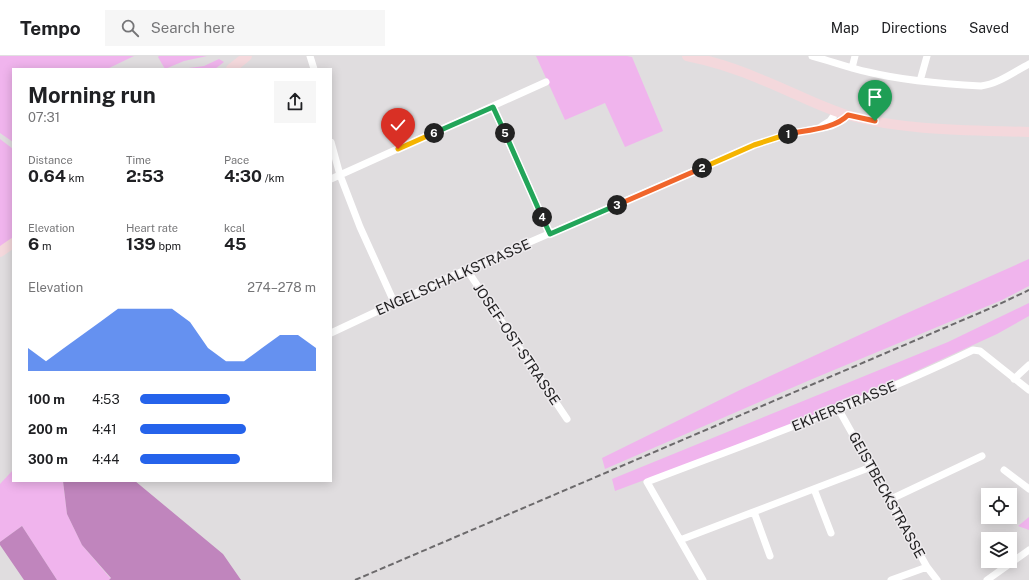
<!DOCTYPE html>
<html lang="en">
<head>
<meta charset="utf-8">
<style>
  body { margin:0; font-family:"Public Sans",sans-serif; background:#f6f6f6; color:#202124; height:100vh; display:flex; flex-direction:column; font-size:15px; white-space:nowrap }
  * { box-sizing:border-box; margin:0 }
  p { font-size:13px; color:#757577 }
  .icon { flex:none; width:22px; height:22px; fill:none; stroke:currentColor; stroke-width:2; stroke-linecap:round; stroke-linejoin:round }
  .map { position:relative; flex:1; overflow:hidden }
  .details { position:absolute; left:12px; top:12px; width:320px; height:414px; display:flex; flex-direction:column; background:#fff; border-radius:0px; box-shadow:0 2px 10px #0003 }
  .details>* { flex:none }
  .fabs { position:absolute; left:981px; top:432px; display:grid; gap:8px }
  .fabs a { display:grid; place-items:center; width:36px; height:36px; border-radius:0px; background:#fff; box-shadow:0 2px 10px #0003; font-size:20px }
  .pin { position:absolute; display:grid; place-items:center; width:34px; height:34px; color:#fff; margin:-41px -17px; border-radius:50% 50% 50% 0; rotate:-45deg; box-shadow:0 0 4px #0007 }
  .pin .icon { rotate:45deg }
  .km { position:absolute; width:20px; height:20px; margin:-10px; border-radius:50%; background:#222; color:#fff; font-size:11px; line-height:20px; text-align:center }
  .round { display:grid; place-items:center; flex:none; width:42px; height:42px; border-radius:0px; background:#f6f6f6 }
  .head { display:flex; align-items:center; justify-content:space-between; height:68px; padding:0 16px }
  h1 { font-size:22px; font-weight:700; line-height:30px }
  .stats { display:grid; grid-template-columns:repeat(3,1fr); gap:6px; height:68px; padding:4px 16px }
  .stats div { display:grid; align-content:center }
  .stats b { font-size:17px; font-weight:700 }
  .stats small { font-size:11px; font-weight:400 }
  .stats p { font-size:11px }
  .chart { height:112px; padding:8px 16px }
  .chart p { display:flex; justify-content:space-between }
  .chart svg { width:100%; height:72px; margin-top:4px; fill:#2563eb; opacity:.7 }
  ul { padding:0 16px; list-style:none; font-size:13px }
  li { display:grid; grid-template-columns:64px 48px 1fr; align-items:center; height:30px }
  li i { height:10px; border-radius:5px; background:#2563eb }
  header { display:flex; align-items:center; gap:24px; box-sizing:border-box; height:56px; padding:0 20px; background:#fff; border-bottom:1px solid #e0e0e0 }
  header strong { font-size:19px }
  nav { display:flex; gap:22px; margin-inline-start:auto; font-size:14px }
  .search { width:280px; height:36px; background:#f6f6f6; display:flex; align-items:center; gap:10px; box-sizing:border-box; padding:0 14px; border-radius:0px; color:#757577; font-size:15px }
  .map>svg:first-child { display:block }
  .green { fill:#f0b4ed }
  .forest { fill:#c085bd }
  .lines { fill:none; stroke-linecap:round; stroke-linejoin:round }
  .minor { stroke:#fff; stroke-width:7 }
  .secondary { stroke:#f4d8dc; stroke-width:10 }
  .rail { stroke:#6c6a6c; stroke-width:2; stroke-dasharray:6 3; stroke-linecap:butt }
  .split-1-casing { stroke:#fff; stroke-width:8 }
  .split-2-casing { stroke:#fff; stroke-width:8 }
  .split-3-casing { stroke:#fff; stroke-width:8 }
  .split-4-casing { stroke:#fff; stroke-width:8 }
  .split-5-casing { stroke:#fff; stroke-width:8 }
  .split-6-casing { stroke:#fff; stroke-width:8 }
  .split-7-casing { stroke:#fff; stroke-width:8 }
  .split-1 { stroke:#f0652b; stroke-width:5 }
  .split-2 { stroke:#f5b400; stroke-width:5 }
  .split-3 { stroke:#f0652b; stroke-width:5 }
  .split-4 { stroke:#22a559; stroke-width:5 }
  .split-5 { stroke:#22a559; stroke-width:5 }
  .split-6 { stroke:#22a559; stroke-width:5 }
  .split-7 { stroke:#f5b400; stroke-width:5 }
  .labels { text-anchor:middle; stroke-width:3; stroke-linejoin:round; paint-order:stroke }
  .street-label { font-size:14px; fill:#222122; stroke:#edeaed }
</style>
</head>
<body>
<header>
<strong>Tempo</strong>
<div class="search"><svg class="icon" aria-label="search" viewBox="0 0 24 24"><circle cx="10" cy="10" r="6"/><path d="M15 15l6 6"/></svg>Search here</div>
<nav><a>Map</a><a>Directions</a><a>Saved</a></nav>
</header>
<div class="map">
<svg width="1029" height="524" viewBox="0 0 1029 524">
  <rect width="100%" height="100%" fill="#e0dddf"/>
  <!-- green -->
  <path class="green" d="M0 0H134L107 13H13V86L0 77Z
    M159 0H207L184 5 165 13 158 1Z
    M536 0H627L632 1 663 75 625 91 605 47 565 64Z
    M219 3 224 6 215 13H181L204 10Z
    M0 83 13 93V183L0 192Z
    M1029 203V230L1002 244 810 324 605 413 602 402 742 333 905 258Z
    M1029 247V260L997 278 829 355 615 435 612 423 948 286Z
    M13 414V425H63L67 458 82 489 111 523 109 524H57L22 470 0 486V428Z
    M1029 461V474L1018 470Z"/>
  <!-- forest -->
  <path class="forest" d="M63 425H135L223 498 241 524H109L111 522 82 489 67 458Z
    M22 470 57 524H24L0 489V486Z"/>
  <g class="lines">
    <!-- minor -->
    <path class="minor" d="M310 0 314 13
      M812 0C831 5 849 12 868 16 905 25 943 28 981 30 998 28 1014 16 1029 8
      M852 12 855 0
      M920 25 927 0
      M493 51 550 178
      M822 70 830 65 837 55
      M331 86 340 119 360 171 394 246
      M331 123 546 26
      M467 214 567 363
      M331 277 463 215 754 89 789 78 831 70 843 64 848 59
      M1014 323 1029 309
      M839 354 927 511 937 524
      M1004 414 1029 433
      M814 433 831 477
      M889 444 982 400
      M754 456 770 500
      M680 484 871 411
      M703 524 647 426C757 384 867 345 973 294L980 295 1029 334
      M891 524 927 511
      M987 524 1029 494"/>
    <!-- secondary -->
    <path class="secondary" d="M687 0C712 5 737 13 760 23 789 34 817 50 847 59 905 75 969 74 1029 76
      M231 13 247 0
      M0 196 13 187"/>
    <!-- rail -->
    <path class="rail" d="M355 524 991 252 1029 234"/>
  </g>
  <g class="lines">
    <defs>
      <path id="split-1" d="M788 78C807 74 835 73 848 59L875 65"/>
      <path id="split-2" d="M702 112 754 89 788 78"/>
      <path id="split-3" d="M617 149 702 112"/>
      <path id="split-4" d="M542 161 550 178 617 149"/>
      <path id="split-5" d="M505 77 542 161"/>
      <path id="split-6" d="M434 77 493 51 505 77"/>
      <path id="split-7" d="M398 93 434 77"/>
    </defs>
    <!-- split-1 casing -->
    <use href="#split-1" class="split-1-casing"/>
    <!-- split-2 casing -->
    <use href="#split-2" class="split-2-casing"/>
    <!-- split-3 casing -->
    <use href="#split-3" class="split-3-casing"/>
    <!-- split-4 casing -->
    <use href="#split-4" class="split-4-casing"/>
    <!-- split-5 casing -->
    <use href="#split-5" class="split-5-casing"/>
    <!-- split-6 casing -->
    <use href="#split-6" class="split-6-casing"/>
    <!-- split-7 casing -->
    <use href="#split-7" class="split-7-casing"/>
    <!-- split-1 -->
    <use href="#split-1" class="split-1"/>
    <!-- split-2 -->
    <use href="#split-2" class="split-2"/>
    <!-- split-3 -->
    <use href="#split-3" class="split-3"/>
    <!-- split-4 -->
    <use href="#split-4" class="split-4"/>
    <!-- split-5 -->
    <use href="#split-5" class="split-5"/>
    <!-- split-6 -->
    <use href="#split-6" class="split-6"/>
    <!-- split-7 -->
    <use href="#split-7" class="split-7"/>
  </g>
  <g class="labels">
    <!-- street labels -->
    <g class="street-label">
      <text transform="translate(453 221) rotate(-24)" y="5">ENGELSCHALKSTRASSE</text>
      <text transform="translate(517 288) rotate(56)" y="5">JOSEF-OST-STRASSE</text>
      <text transform="translate(844 350) rotate(-22)" y="5">EKHERSTRASSE</text>
      <text transform="translate(887 439) rotate(61)" y="5">GEISTBECKSTRASSE</text>
    </g>
  </g>
</svg>
<div class="fabs">
<a><svg class="icon" aria-label="locate" viewBox="0 0 24 24"><circle cx="12" cy="12" r="6"/><path d="M12 2v4M12 18v4M2 12h4M18 12h4"/></svg></a>
<a><svg class="icon" aria-label="layers" viewBox="0 0 24 24"><path d="M12 4l9 5-9 5-9-5zM3 14l9 5 9-5"/></svg></a>
</div>
<div class="pin" style="left:875px;top:65px;background:#1e9e55"><svg class="icon" aria-label="arrive" viewBox="0 0 24 24"><path d="M6 21V4h12l-3 4 3 4H6"/></svg></div>
<div class="pin" style="left:398px;top:93px;background:#d93025"><svg class="icon" aria-label="check" viewBox="0 0 24 24"><path d="M5 12l5 5 9-10"/></svg></div>
<b class="km" style="left:788px;top:78px">1</b>
<b class="km" style="left:702px;top:112px">2</b>
<b class="km" style="left:617px;top:149px">3</b>
<b class="km" style="left:542px;top:161px">4</b>
<b class="km" style="left:505px;top:77px">5</b>
<b class="km" style="left:434px;top:77px">6</b>
<section class="details">
<div class="head"><div><h1>Morning run</h1><p>07:31</p></div><a class="round"><svg class="icon" aria-label="share" viewBox="0 0 24 24"><path d="M12 15V3M7 8l5-5 5 5M5 13v7h14v-7"/></svg></a></div>
<div class="stats">
<div><p>Distance</p><b>0.64<small> km</small></b></div>
<div><p>Time</p><b>2:53</b></div>
<div><p>Pace</p><b>4:30<small> /km</small></b></div>
</div>
<div class="stats">
<div><p>Elevation</p><b>6<small> m</small></b></div>
<div><p>Heart rate</p><b>139<small> bpm</small></b></div>
<div><p>kcal</p><b>45</b></div>
</div>
<div class="chart"><p><span>Elevation</span>274–278 m</p>
<svg viewBox="0 0 160 44" preserveAspectRatio="none"><path d="M0 44V30L10 38L20 30L30 22L40 14L50 6L60 6L70 6L80 6L90 14L100 30L110 38L120 38L130 30L140 22L150 22L160 30V44z"/></svg>
</div>
<ul>
<li><b>100 m</b>4:53<i style="width:51%"></i></li>
<li><b>200 m</b>4:41<i style="width:60%"></i></li>
<li><b>300 m</b>4:44<i style="width:57%"></i></li>
</ul>
</section>
</div>
</body>
</html>
